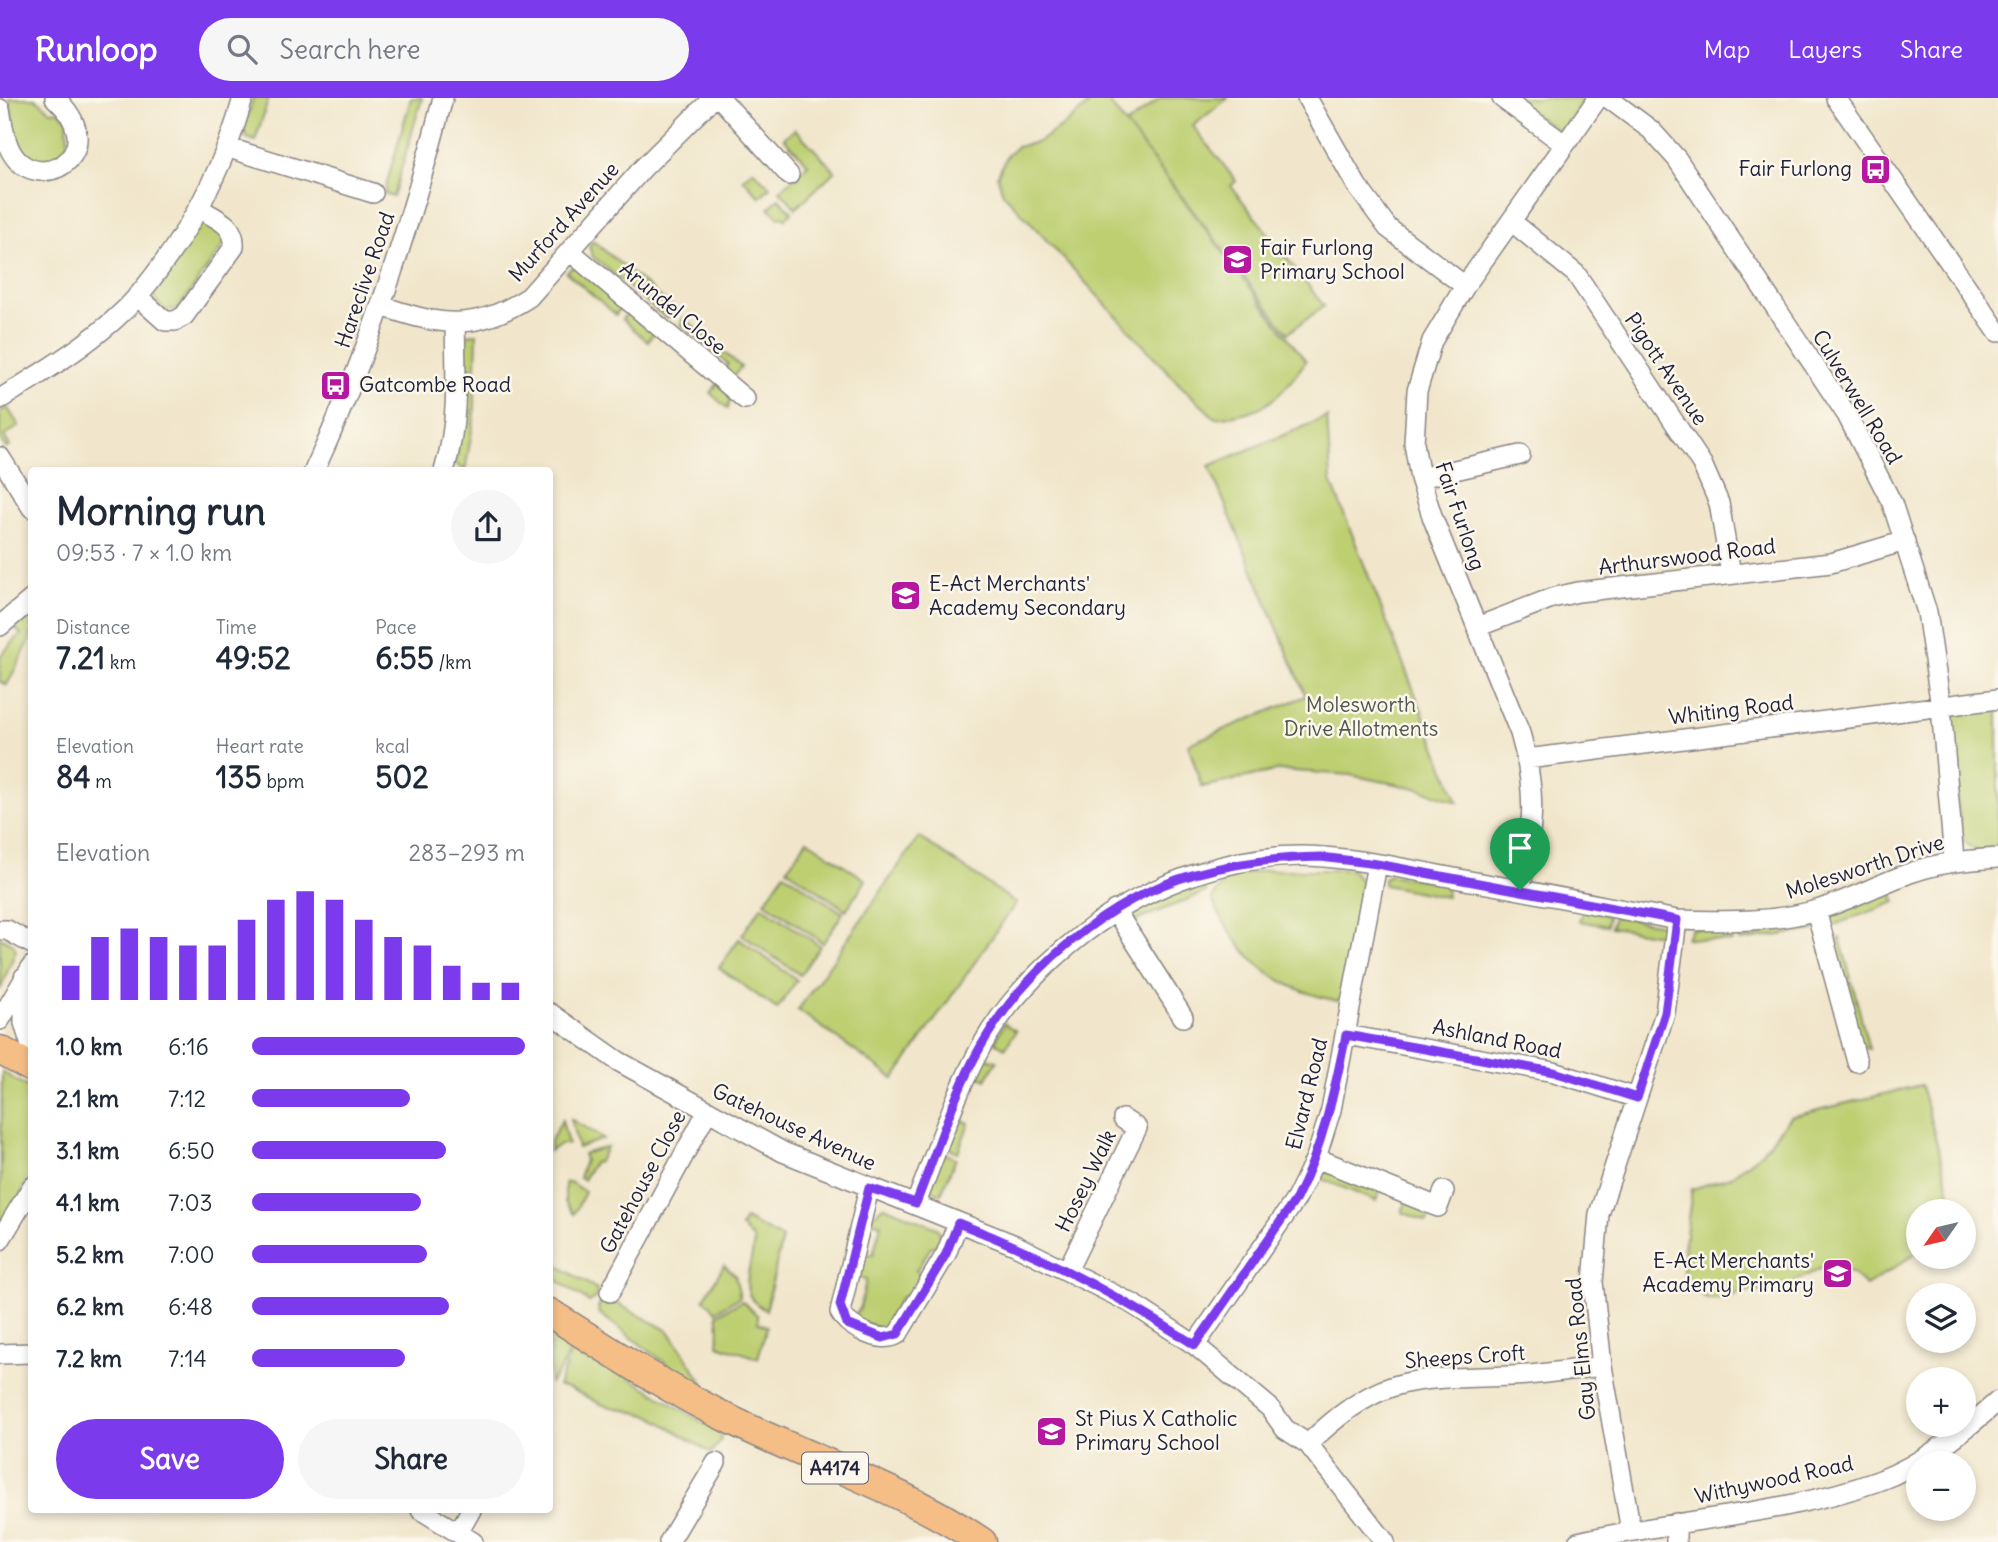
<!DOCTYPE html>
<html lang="en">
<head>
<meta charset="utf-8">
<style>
  body { margin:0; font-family:Delius,sans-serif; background:#f6f6f7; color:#1f2937; height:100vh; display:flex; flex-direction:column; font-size:26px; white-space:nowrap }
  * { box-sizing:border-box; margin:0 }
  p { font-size:23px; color:#747a83 }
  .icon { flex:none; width:38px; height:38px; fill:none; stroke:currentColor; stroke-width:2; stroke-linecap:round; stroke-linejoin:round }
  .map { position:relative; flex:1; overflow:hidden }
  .sheet { position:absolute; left:28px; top:369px; width:525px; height:1046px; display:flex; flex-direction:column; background:#fff; border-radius:7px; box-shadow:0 4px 10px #0003 }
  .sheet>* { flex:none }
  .needle { width:46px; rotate:236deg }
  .controls { position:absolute; left:1906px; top:1101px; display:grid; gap:14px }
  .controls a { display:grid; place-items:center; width:70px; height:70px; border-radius:50%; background:#fff; box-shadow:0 4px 10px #0003; font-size:35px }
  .pin { position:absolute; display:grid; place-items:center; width:60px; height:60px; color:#fff; margin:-72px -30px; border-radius:50% 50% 50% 0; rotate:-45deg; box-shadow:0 0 7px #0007 }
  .pin .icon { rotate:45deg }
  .round { display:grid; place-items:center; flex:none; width:74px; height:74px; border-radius:37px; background:#f6f6f7 }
  .headline { display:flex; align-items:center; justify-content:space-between; height:119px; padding:0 28px }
  h1 { font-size:38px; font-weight:800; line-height:52px }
  .figures { display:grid; grid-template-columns:repeat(3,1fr); gap:10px; height:119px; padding:7px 28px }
  .figures div { display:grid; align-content:center }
  .figures b { font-size:30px; font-weight:800 }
  .figures small { font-size:19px; font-weight:400 }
  .figures p { font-size:19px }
  .chart { height:196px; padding:14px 28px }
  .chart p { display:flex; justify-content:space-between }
  .chart svg { width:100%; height:126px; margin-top:7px; stroke:#7c3aed; stroke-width:6 }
  .cta { display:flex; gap:14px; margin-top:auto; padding:14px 28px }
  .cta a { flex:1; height:80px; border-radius:42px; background:#7c3aed; color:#fff; font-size:28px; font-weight:800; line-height:80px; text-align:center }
  .cta a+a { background:#f6f6f7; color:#1f2937 }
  ul { padding:0 28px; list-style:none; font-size:23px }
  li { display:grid; grid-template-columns:112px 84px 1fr; align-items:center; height:52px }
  li i { height:18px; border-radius:9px; background:#7c3aed }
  header { display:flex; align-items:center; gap:42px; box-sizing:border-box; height:98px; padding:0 35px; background:#7c3aed; color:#fff }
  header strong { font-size:33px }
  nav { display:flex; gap:38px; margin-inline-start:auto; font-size:24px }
  .search { width:490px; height:63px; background:#f6f6f7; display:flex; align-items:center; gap:18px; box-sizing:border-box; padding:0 24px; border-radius:38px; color:#747a83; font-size:26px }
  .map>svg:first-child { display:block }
  .green { fill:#becf72; stroke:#707856; stroke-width:2 }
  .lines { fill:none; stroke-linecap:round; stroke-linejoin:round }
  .minor-casing { stroke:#8a8483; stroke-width:22 }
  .highway-casing { stroke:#8a8483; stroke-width:31 }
  .minor { stroke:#fff; stroke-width:19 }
  .highway { stroke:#f6be87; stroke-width:28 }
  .route-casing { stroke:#fff; stroke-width:14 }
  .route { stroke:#7c3aed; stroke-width:9 }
  .labels { text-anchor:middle; stroke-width:5; stroke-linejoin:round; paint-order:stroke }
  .shield { fill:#fbf7ec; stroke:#636270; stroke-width:2 }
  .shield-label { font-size:19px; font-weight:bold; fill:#22223b }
  .poi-label { font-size:21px; fill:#22223b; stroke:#fbf7ec; text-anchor:start }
  .street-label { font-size:21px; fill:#22223b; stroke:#fbf7ec }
  .park-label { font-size:21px; fill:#51564c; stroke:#fbf7ec }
</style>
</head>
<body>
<header>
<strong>Runloop</strong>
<div class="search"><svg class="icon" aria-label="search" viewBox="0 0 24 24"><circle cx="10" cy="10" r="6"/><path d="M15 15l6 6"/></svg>Search here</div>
<nav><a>Map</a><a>Layers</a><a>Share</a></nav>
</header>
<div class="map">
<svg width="1998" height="1444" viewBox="0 0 1998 1444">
  <rect width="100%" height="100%" fill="#fbf7ec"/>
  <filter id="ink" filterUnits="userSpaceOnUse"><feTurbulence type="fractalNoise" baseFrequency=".0143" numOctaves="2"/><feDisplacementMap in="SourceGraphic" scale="14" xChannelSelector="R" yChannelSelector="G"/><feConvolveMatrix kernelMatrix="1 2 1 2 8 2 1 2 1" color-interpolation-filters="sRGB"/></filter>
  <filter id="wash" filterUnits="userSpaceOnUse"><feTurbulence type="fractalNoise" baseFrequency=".00686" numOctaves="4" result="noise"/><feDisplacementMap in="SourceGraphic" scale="28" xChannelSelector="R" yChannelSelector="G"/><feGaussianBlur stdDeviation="1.57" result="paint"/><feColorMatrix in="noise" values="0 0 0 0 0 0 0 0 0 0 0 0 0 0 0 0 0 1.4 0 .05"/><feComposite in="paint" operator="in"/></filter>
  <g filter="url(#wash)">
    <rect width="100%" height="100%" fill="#f1e6cb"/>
    <!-- green -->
    <path class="green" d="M9 0H35L51 13H59L67 21 68 47 56 62 31 65 11 41 15 34Z
      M253 0H269L255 43 247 40 244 31Z
      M411 0H422L393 99 384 95Z
      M1096 0H1106L1126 27 1160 0H1228L1193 28 1236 83 1231 88 1324 208 1288 235 1127 28 1306 263C1277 304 1265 314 1215 320L1179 286 1003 95 997 78 1008 56 1017 49 1038 44 1067 25Z
      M1512 0H1586L1562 32H1557Z
      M795 31 835 73 796 110 780 93 808 66 784 40Z
      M753 72 770 89 760 99 743 81Z
      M779 100 792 114 785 121 782 118 779 120 769 110Z
      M203 123 220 131 225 141 222 149 178 211 163 212 151 195 197 125Z
      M593 143 678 214 666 220 592 158 589 148Z
      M574 168 624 202 616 217 566 174Z
      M629 213 656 230 648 244 622 221Z
      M684 220 714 246 708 249 681 226Z
      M477 236 476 270 461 269 464 237Z
      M719 250 741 269 734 278 725 270 728 266 717 257Z
      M719 284 731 299 728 311 710 295Z
      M462 287H475V312H462Z
      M7 309 19 328 4 338 10 348 6 350 0 342V314Z
      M461 315H475L465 373 456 366Z
      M1327 319 1331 383 1458 704 1420 691 1350 677 1279 672 1202 689 1188 646 1306 598 1209 368Z
      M31 511V540L7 587 0 584V558L21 536 12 526Z
      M1998 608V755C1982 755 1972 754 1962 741L1950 638 1951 615Z
      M919 739 1016 805 894 981 798 912Z
      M807 742 866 782 846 812 787 771Z
      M1266 772H1352L1363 786 1342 898 1338 903C1273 890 1240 860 1212 801L1227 779Z
      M784 775 843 815 823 845 765 804Z
      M1390 777 1447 785 1446 799 1384 787V780Z
      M1204 783 1206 794 1135 823 1129 819 1134 809Z
      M1890 791 1896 804 1829 829 1828 824 1834 815Z
      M762 808 820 848 800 877 742 837Z
      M1584 810 1608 818 1607 828 1579 823Z
      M1614 818 1664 827 1666 838 1611 829Z
      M1809 824 1815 832 1739 843 1740 830Z
      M1729 830 1732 844 1686 840 1691 831Z
      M0 839 13 846 16 852 0 892Z
      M1840 840 1851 880 1842 883 1832 845Z
      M739 841 797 882 777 911 719 870Z
      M1852 884 1869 951 1861 949 1843 886Z
      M1004 925 1016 933 1005 950 995 944Z
      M983 959 997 963 986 982 975 976Z
      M2 974 31 991 32 1077 0 1129Z
      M1921 987 1955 1113H1918V1136L1915 1138 1918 1154 1866 1188 1851 1175 1825 1168 1772 1195 1744 1193 1723 1201H1707L1686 1184 1682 1166 1692 1091 1730 1079 1761 1055 1790 1019Z
      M957 1020 969 1025 958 1054 945 1049Z
      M571 1021 603 1041 578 1050Z
      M562 1022 568 1046H560L550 1053V1044Z
      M607 1049 598 1065 594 1064 583 1082 579 1080 585 1062 583 1056Z
      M943 1055 956 1060 941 1096 929 1091Z
      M1322 1072 1381 1091 1376 1103 1319 1080Z
      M570 1084 585 1094 574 1116 565 1104V1085Z
      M1407 1102 1430 1116 1427 1124 1402 1114Z
      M884 1108 937 1130 943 1140 941 1146 931 1149 916 1173 926 1179 911 1205 901 1199 889 1219 899 1226 890 1236 851 1220 860 1211 866 1182 855 1179 861 1154 873 1157 881 1126 869 1122Z
      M745 1121 782 1140 766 1212C733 1196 753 1169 754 1142L741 1129Z
      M550 1163 597 1191 596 1200 589 1204 550 1177Z
      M724 1167 735 1177 740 1199 716 1213 704 1201Z
      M605 1199 669 1233 704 1286 701 1288 685 1280 599 1215 598 1209Z
      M742 1203 758 1218V1225L767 1228 758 1260 718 1247C719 1238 719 1225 717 1216Z
      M550 1230 569 1242C571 1256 559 1275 550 1285Z
      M578 1248 720 1335 721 1342 711 1355 651 1318 603 1307 569 1290 558 1288 573 1249Z"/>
  </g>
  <g filter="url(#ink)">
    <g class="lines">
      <defs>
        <path id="minor" d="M720 0 789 77
          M1307 0 1357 88 1388 130 1465 188
          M1502 0 1564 46
          M1608 0 1651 32 1677 61 1847 317 1892 405 1927 514 1941 609 1954 762
          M1836 0 1998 234
          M0 11C3 28 5 49 17 62 49 94 110 50 55 0
          M229 50 373 95
          M1511 123 1576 176 1702 366 1719 405 1731 476
          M571 154 745 301
          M137 198 165 223H175L184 218 234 149C236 127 217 121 200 111
          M382 208C440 228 475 234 529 199L643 70 713 0
          M0 301C46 272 101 240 138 198 187 139 223 74 243 0
          M0 359 32 410
          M314 373C370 252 410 129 443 0
          M444 373C459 325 456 276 455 226
          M1420 380 1520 357
          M0 528 32 501
          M1477 529 1552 500 1578 494 1831 465 1905 443
          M1527 661 1998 601
          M1520 792C1533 729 1538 698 1520 635L1433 421 1420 380 1414 345 1417 293 1432 243 1465 188 1598 0
          M1115 812 1183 919
          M1816 812 1857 964
          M0 832H7L32 846
          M24 879V925L32 951
          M550 915 618 963 783 1054 1015 1147 1131 1205 1195 1247 1270 1310 1285 1331 1308 1346 1385 1444
          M0 922 32 868
          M1346 937 1554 974 1637 1000
          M1316 1060 1438 1109 1444 1093
          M869 1090 840 1214C848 1230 882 1247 898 1236L946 1156 958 1125
          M916 1105C937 1053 954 998 981 949 1006 904 1042 868 1083 836 1150 785 1238 752 1324 759 1373 763 1421 774 1470 783 1539 795 1608 809 1677 822 1724 823 1772 825 1817 812 1851 802 1880 785 1913 774 1941 764 1968 762 1998 760
          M0 1142 32 1089
          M1068 1171 1137 1030 1123 1021
          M610 1194 707 1014
          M1195 1247 1296 1101 1316 1060 1331 1012 1377 766
          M0 1256 32 1255
          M1308 1346C1389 1266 1424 1284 1528 1277 1552 1275 1577 1271 1602 1268
          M421 1412 473 1444
          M1631 1433 1602 1268 1593 1184 1599 1116 1665 915 1677 822
          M458 1435 471 1412
          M669 1444 716 1365
          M1578 1444C1676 1421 1784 1417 1878 1383 1922 1367 1963 1334 1998 1303
          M1676 1444V1425"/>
        <path id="highway" d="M0 952 32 970
          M550 1215C610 1253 669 1292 733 1323 815 1363 906 1392 982 1444"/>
      </defs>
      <!-- minor casing -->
      <use href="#minor" class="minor-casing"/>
      <!-- highway casing -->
      <use href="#highway" class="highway-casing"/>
      <!-- minor -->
      <use href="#minor" class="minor"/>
      <!-- highway -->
      <use href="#highway" class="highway"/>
    </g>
  </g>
  <g class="lines" filter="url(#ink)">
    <defs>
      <path id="route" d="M1321 759 1377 766 1677 822 1665 915 1637 1000 1554 974 1346 937C1334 995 1323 1048 1296 1101L1195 1247C1119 1198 1043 1157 958 1125L946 1156 898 1236 883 1240 847 1226 840 1207 869 1090 916 1105C937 1053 953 997 981 948 1025 871 1109 800 1195 776 1237 764 1278 760 1321 759Z"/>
    </defs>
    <!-- route casing -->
    <use href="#route" class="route-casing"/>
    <!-- route -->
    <use href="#route" class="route"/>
  </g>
  <!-- icons -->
  <defs>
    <symbol id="bus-square" viewBox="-11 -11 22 22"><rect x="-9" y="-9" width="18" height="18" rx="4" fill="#b5179e" stroke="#fbf7ec"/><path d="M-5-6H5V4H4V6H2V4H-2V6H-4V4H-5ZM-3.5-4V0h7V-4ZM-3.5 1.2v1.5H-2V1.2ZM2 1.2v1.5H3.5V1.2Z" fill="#fff"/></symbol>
    <symbol id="school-square" viewBox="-11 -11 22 22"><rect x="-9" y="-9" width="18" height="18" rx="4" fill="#b5179e" stroke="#fbf7ec"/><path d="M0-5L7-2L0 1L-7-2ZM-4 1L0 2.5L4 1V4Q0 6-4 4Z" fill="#fff"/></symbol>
  </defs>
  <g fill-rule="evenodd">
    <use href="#bus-square" x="1858" y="54" width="35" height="35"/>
    <use href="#school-square" x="1220" y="144" width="35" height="35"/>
    <use href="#bus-square" x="318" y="270" width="35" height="35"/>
    <use href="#school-square" x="888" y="480" width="35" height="35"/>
    <use href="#school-square" x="1820" y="1158" width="35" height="35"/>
    <use href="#school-square" x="1034" y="1316" width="35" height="35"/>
  </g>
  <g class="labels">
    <!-- shield labels -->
    <rect class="shield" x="802" y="1354.5" width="66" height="31" rx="5"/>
    <g class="shield-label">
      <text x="835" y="1377">A4174</text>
    </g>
    <!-- poi labels -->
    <g class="poi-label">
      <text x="1852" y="78" text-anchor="end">Fair Furlong</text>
      <text x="1260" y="157">Fair Furlong<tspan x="1260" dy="24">Primary School</tspan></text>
      <text x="359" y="294">Gatcombe Road</text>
      <text x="929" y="493">E-Act Merchants'<tspan x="929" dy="24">Academy Secondary</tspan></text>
      <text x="1814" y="1170" text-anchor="end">E-Act Merchants'<tspan x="1814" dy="24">Academy Primary</tspan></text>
      <text x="1075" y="1328">St Pius X Catholic<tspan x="1075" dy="24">Primary School</tspan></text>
    </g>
    <!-- street labels -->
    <g class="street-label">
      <text transform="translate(564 124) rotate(-48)" y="7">Murford Avenue</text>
      <text transform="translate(365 182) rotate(-71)" y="7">Hareclive Road</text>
      <text transform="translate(673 210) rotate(40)" y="7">Arundel Close</text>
      <text transform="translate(1666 271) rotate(56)" y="7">Pigott Avenue</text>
      <text transform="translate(1857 299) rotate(59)" y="7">Culverwell Road</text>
      <text transform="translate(1460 418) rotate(71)" y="7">Fair Furlong</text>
      <text transform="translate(1687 459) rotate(-7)" y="7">Arthurswood Road</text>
      <text transform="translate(1731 612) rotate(-7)" y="7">Whiting Road</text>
      <text transform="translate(1865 769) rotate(-18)" y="7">Molesworth Drive</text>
      <text transform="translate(1497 941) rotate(11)" y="7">Ashland Road</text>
      <text transform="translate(1307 996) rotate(-76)" y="7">Elvard Road</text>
      <text transform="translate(794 1029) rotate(25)" y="7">Gatehouse Avenue</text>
      <text transform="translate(1086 1083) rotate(-64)" y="7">Hosey Walk</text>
      <text transform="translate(643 1084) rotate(-62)" y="7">Gatehouse Close</text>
      <text transform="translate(1581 1251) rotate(-96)" y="7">Gay Elms Road</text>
      <text transform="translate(1465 1259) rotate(-4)" y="7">Sheeps Croft</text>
      <text transform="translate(1774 1382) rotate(-12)" y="7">Withywood Road</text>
    </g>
    <!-- park labels -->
    <g class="park-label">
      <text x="1361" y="614">Molesworth<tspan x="1361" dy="24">Drive Allotments</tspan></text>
    </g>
  </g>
</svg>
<div class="controls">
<a><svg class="needle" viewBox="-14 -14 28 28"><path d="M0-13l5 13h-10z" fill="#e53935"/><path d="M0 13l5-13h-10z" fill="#747a83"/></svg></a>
<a><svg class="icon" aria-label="layers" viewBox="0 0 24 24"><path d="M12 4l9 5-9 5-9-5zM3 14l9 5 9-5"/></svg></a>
<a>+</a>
<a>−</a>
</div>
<div class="pin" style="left:1520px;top:792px;background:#1e9e55"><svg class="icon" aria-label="arrive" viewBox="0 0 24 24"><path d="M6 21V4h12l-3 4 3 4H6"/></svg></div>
<section class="sheet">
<div class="headline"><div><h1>Morning run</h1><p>09:53 · 7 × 1.0 km</p></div><a class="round"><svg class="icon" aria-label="share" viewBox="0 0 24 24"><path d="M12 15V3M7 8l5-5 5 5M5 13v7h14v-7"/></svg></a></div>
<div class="figures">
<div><p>Distance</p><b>7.21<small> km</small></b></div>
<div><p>Time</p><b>49:52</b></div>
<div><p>Pace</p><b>6:55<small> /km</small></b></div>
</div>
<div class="figures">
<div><p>Elevation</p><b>84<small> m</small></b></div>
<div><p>Heart rate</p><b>135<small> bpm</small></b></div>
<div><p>kcal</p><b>502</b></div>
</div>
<div class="chart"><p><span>Elevation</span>283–293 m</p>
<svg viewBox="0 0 160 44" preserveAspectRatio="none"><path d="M5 44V32M15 44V22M25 44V19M35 44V22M45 44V25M55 44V25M65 44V16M75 44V9M85 44V6M95 44V9M105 44V16M115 44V22M125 44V25M135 44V32M145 44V38M155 44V38"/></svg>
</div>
<ul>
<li><b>1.0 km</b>6:16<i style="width:100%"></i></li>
<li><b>2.1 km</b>7:12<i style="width:58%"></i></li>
<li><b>3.1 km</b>6:50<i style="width:71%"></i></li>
<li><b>4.1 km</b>7:03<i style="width:62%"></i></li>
<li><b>5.2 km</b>7:00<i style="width:64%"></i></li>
<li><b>6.2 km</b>6:48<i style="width:72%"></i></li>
<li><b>7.2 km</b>7:14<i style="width:56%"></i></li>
</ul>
<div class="cta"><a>Save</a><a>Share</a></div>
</section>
</div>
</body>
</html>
